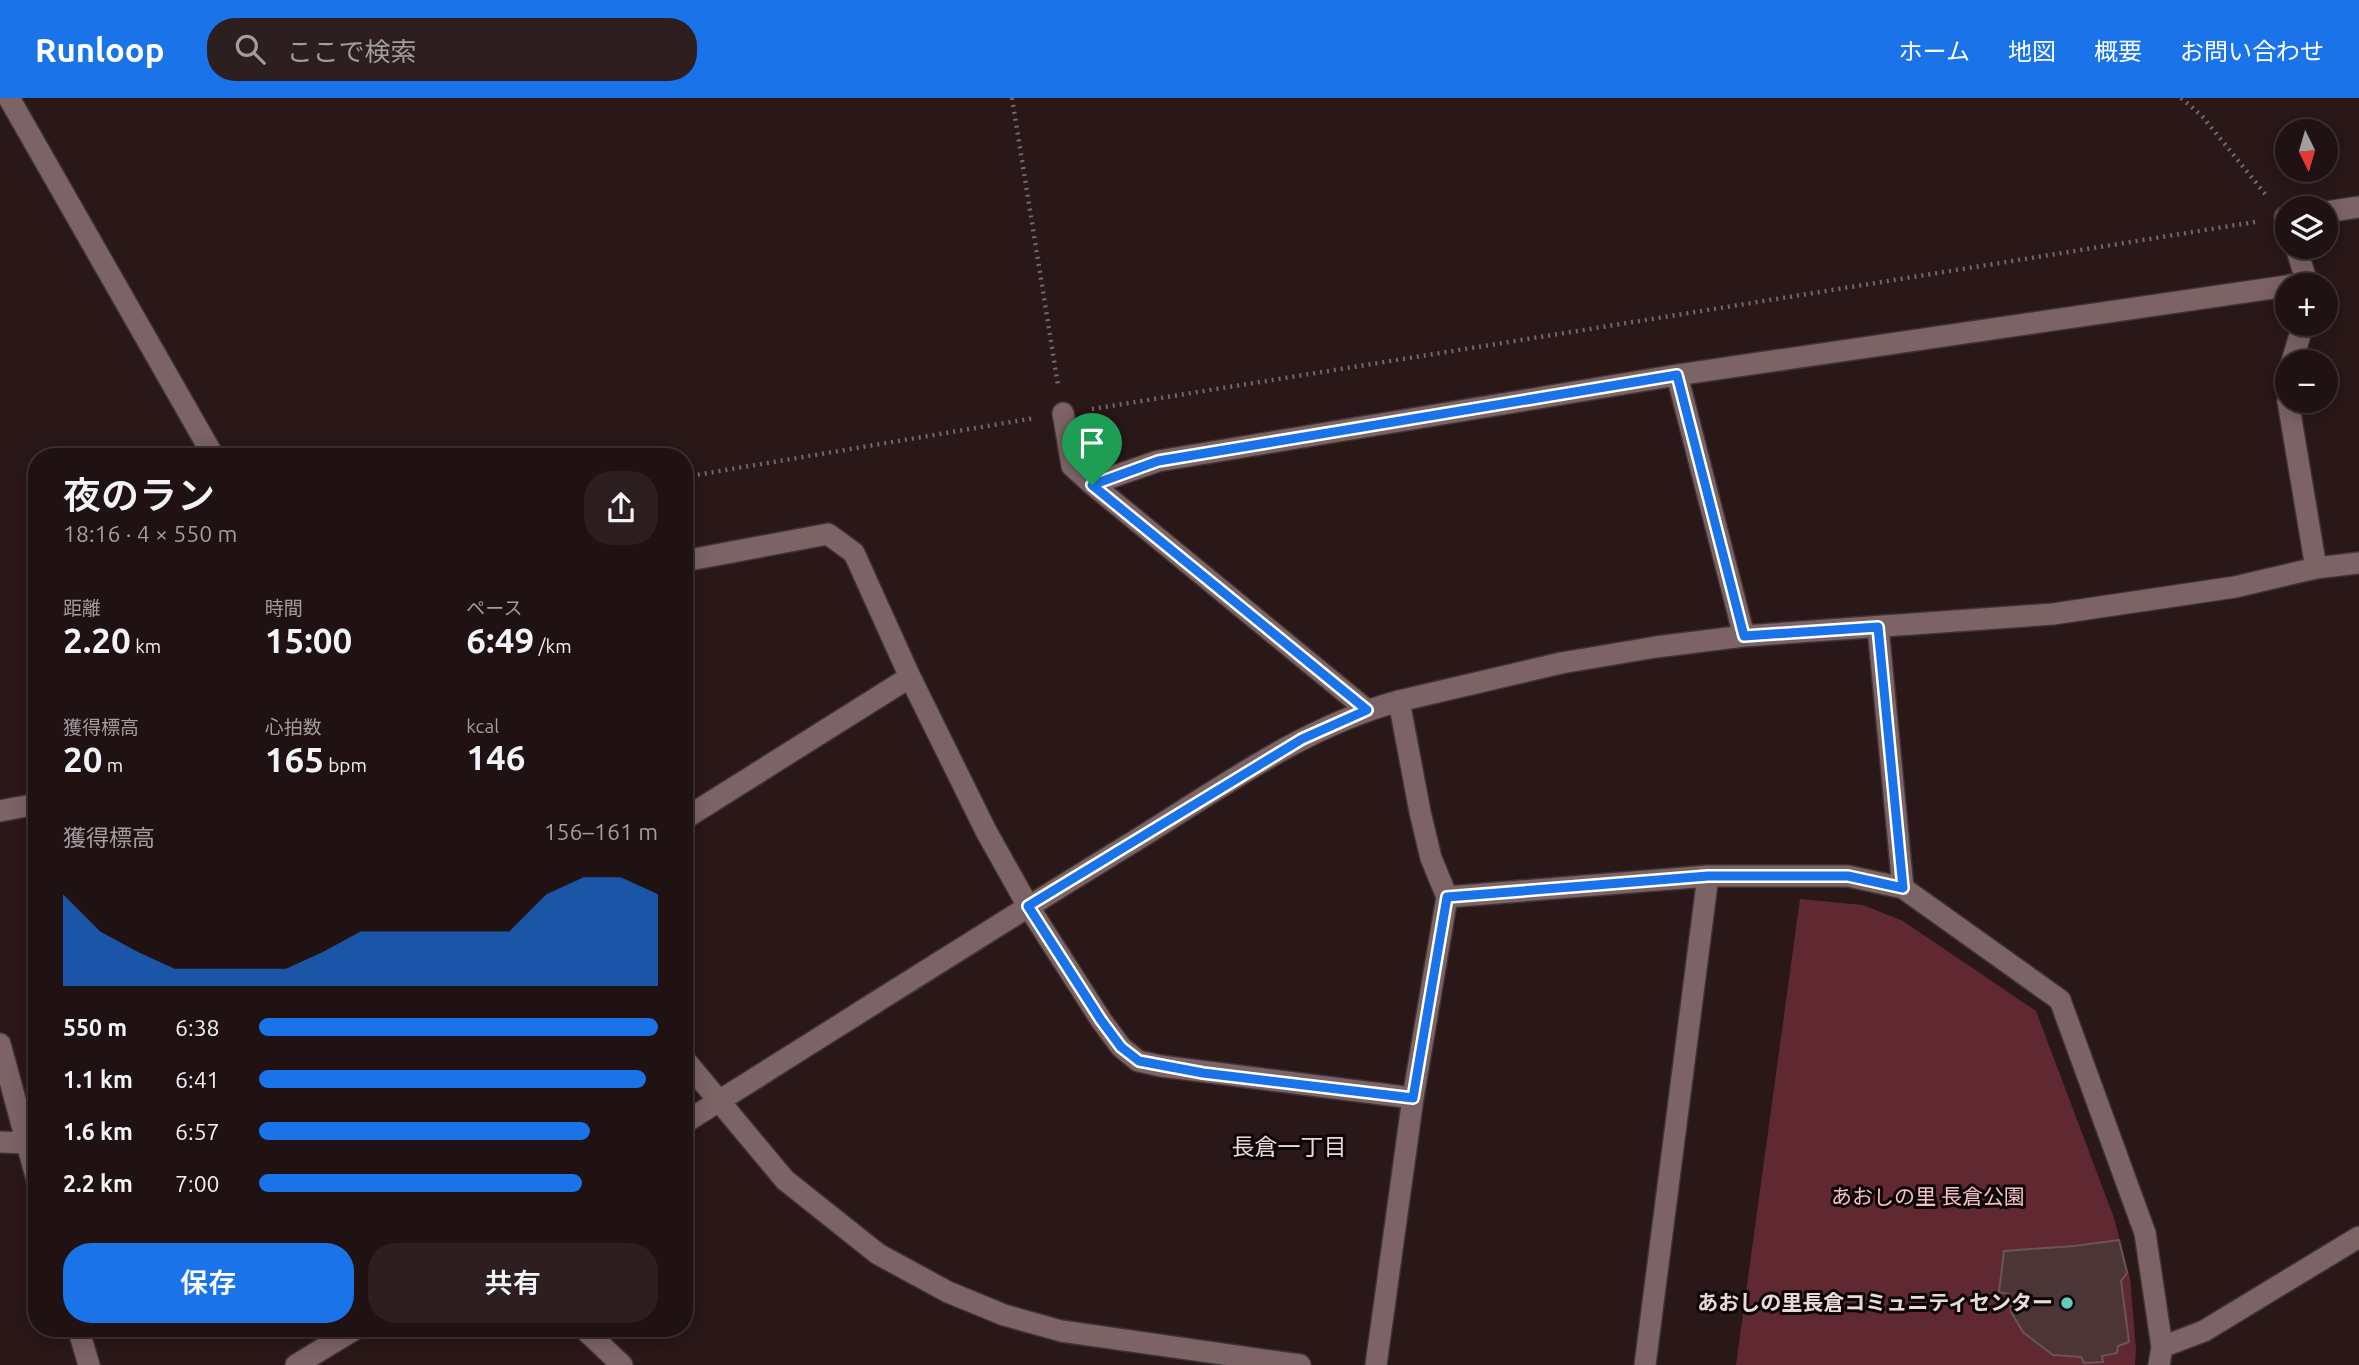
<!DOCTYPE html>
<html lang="ja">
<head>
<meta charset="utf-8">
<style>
  body { margin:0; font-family:Ubuntu,"Noto Sans JP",sans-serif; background:#2d1f20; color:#f1f3f6; height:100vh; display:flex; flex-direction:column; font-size:26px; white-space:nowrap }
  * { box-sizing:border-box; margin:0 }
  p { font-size:23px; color:#a29d9f }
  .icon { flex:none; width:38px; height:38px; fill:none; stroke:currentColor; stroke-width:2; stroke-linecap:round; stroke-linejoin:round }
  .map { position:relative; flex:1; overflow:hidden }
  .details { position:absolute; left:28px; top:350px; width:665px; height:889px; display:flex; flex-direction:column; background:#201112; border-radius:28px; box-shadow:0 4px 18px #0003,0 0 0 2px #3d3132 }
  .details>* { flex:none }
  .needle { width:46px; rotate:175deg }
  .tools { position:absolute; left:2275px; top:21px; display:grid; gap:14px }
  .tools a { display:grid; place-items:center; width:63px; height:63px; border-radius:50%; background:#201112; box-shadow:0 4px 18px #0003,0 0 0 2px #3d3132; font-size:35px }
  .pin { position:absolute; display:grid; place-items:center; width:60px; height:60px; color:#fff; margin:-72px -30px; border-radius:50% 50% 50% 0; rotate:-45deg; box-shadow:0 0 7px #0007 }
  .pin .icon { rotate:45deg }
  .round { display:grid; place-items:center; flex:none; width:74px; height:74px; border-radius:28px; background:#2d1f20 }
  .head { display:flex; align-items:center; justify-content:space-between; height:119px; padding:0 35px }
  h1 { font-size:38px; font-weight:600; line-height:52px }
  .stats { display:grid; grid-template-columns:repeat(3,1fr); gap:10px; height:119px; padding:7px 35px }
  .stats div { display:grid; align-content:center }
  .stats b { font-size:35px; font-weight:600 }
  .stats small { font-size:19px; font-weight:400 }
  .stats p { font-size:19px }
  .chart { height:196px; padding:14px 35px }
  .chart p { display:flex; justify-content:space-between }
  .chart svg { width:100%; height:126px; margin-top:7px; fill:#1a73e8; opacity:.7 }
  .action { display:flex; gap:14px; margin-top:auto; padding:14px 35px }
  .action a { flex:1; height:80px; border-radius:28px; background:#1a73e8; color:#fff; font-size:28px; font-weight:600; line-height:80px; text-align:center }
  .action a+a { background:#2d1f20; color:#f1f3f6 }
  ul { padding:0 35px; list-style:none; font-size:23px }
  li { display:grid; grid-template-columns:112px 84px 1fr; align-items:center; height:52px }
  li i { height:18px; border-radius:9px; background:#1a73e8 }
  header { display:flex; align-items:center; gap:42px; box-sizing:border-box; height:98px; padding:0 35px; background:#1a73e8; color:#fff }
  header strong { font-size:33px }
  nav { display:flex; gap:38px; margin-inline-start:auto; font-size:24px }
  .search { width:490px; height:63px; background:#2d1f20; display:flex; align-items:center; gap:18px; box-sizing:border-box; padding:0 24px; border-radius:28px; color:#a29d9f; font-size:26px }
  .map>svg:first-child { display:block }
  .green { fill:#602931 }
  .building { fill:#4b3537; stroke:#6c5456; stroke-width:2 }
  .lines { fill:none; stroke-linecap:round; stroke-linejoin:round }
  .minor-casing { stroke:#413233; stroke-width:24 }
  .tertiary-casing { stroke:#413233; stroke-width:24 }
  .path { stroke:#776667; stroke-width:4.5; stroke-dasharray:2 5; stroke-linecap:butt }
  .minor { stroke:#7c6365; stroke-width:21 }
  .tertiary { stroke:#7c6365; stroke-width:21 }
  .route-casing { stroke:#fff; stroke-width:14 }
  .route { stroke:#1a73e8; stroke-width:9 }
  .poi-dot { fill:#5dceb9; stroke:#0d0506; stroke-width:2.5 }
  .labels { text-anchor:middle; stroke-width:6; stroke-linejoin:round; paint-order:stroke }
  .park-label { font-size:21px; fill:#f2c1c5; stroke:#0d0506 }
  .poi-label { font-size:21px; font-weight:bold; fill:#e8dada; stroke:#0d0506; text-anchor:end }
  .neighbourhood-label { font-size:23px; fill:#e8dada; stroke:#0d0506 }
</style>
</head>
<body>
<header>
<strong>Runloop</strong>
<div class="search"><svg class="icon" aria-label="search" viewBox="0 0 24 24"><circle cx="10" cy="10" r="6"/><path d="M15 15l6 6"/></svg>ここで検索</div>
<nav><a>ホーム</a><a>地図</a><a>概要</a><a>お問い合わせ</a></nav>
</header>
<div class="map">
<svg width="2359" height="1267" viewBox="0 0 2359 1267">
  <rect width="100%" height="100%" fill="#2a1718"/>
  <!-- green -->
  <path class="green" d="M1800 801 1863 807 1903 823 2036 913 2114 1120 2130 1180 2136 1251 2135 1267H1736Z"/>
  <!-- building -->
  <path class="building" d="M2119 1142 2127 1175 2121 1183 2129 1244 2118 1248 2117 1255 2102 1258 2103 1264 2084 1265 2081 1259 2053 1257 2023 1234 2011 1214 2009 1196 1999 1194 2004 1153 2074 1148Z"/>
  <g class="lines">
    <defs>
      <path id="minor" d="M9 0 214 359
        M2326 114 2359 109
        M2287 119H2285L2287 125
        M2291 187 2307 185 2296 149
        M2292 264 2303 226
        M1677 277 1744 538
        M2288 303 2316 470
        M1063 315 1072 368 1092 386 1367 612
        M1092 386 1158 363 1677 277 2287 188
        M684 463 828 436 854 455 910 579 986 733 1028 808 1101 922 1121 949 1138 963 1161 968 1413 1000
        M1878 529 1903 790
        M0 713 37 706
        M684 721 910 579
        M1447 799 1708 778H1848L1903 790 2060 902 2145 1135 2162 1249 2159 1267
        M0 946 37 1082
        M0 1044 27 1045 37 1043
        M78 1230 89 1267
        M583 1230 622 1267
        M2162 1249 2204 1233 2359 1139
        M1376 1267 1413 1000 1447 799 1431 760 1420 714 1399 603 1561 565 1656 549 1744 538 2053 516 2235 489 2316 470 2359 465
        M1645 1267 1708 778"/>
      <path id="tertiary" d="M684 961 785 1082 878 1156 948 1194 1004 1217 1061 1233 1300 1267
        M684 1025C834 931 983 836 1133 744 1218 692 1302 629 1399 603
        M296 1267 357 1230"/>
    </defs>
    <!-- minor casing -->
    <use href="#minor" class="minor-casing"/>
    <!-- tertiary casing -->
    <use href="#tertiary" class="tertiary-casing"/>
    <!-- path -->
    <path class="path" d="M1012 0 1058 287
      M2181 0 2202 18 2266 97
      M1092 311 2255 124
      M684 379 1035 320"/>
    <!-- minor -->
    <use href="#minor" class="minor"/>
    <!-- tertiary -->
    <use href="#tertiary" class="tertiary"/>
  </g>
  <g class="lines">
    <defs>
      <path id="route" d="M1677 277 1744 538 1878 529 1903 790 1848 778H1708L1447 799 1413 1000 1203 975 1139 963 1121 949 1101 922 1028 808 1302 641 1367 612 1092 387 1158 363Z"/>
    </defs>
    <!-- route casing -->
    <use href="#route" class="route-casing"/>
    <!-- route -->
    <use href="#route" class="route"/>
  </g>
  <!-- markers -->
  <circle class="poi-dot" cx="2067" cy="1205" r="7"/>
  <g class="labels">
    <!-- park labels -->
    <g class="park-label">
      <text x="1928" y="1106">あおしの里 長倉公園</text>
    </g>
    <!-- poi labels -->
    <g class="poi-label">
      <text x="2053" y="1212">あおしの里長倉コミュニティセンター</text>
    </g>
    <!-- neighbourhood labels -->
    <g class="neighbourhood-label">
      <text x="1289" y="1057">長倉一丁目</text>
    </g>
  </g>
</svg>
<div class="tools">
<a><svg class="needle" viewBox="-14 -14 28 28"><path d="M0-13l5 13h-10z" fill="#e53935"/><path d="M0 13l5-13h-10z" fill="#a29d9f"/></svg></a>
<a><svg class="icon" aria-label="layers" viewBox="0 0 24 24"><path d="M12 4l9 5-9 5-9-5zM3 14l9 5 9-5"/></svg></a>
<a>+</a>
<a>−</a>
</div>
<div class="pin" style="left:1092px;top:387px;background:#1e9e55"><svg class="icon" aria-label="arrive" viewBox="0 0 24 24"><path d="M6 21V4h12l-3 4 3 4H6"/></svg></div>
<section class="details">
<div class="head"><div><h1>夜のラン</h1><p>18:16 · 4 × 550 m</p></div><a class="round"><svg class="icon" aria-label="share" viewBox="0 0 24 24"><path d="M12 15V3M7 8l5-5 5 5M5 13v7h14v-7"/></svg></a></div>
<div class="stats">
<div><p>距離</p><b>2.20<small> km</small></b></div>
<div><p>時間</p><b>15:00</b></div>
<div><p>ペース</p><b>6:49<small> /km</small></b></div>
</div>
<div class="stats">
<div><p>獲得標高</p><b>20<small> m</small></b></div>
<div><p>心拍数</p><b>165<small> bpm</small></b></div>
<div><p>kcal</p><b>146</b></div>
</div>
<div class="chart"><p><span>獲得標高</span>156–161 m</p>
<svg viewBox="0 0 160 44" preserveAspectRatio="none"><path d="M0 44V12L10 25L20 32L30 38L40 38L50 38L60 38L70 32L80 25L90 25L100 25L110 25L120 25L130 12L140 6L150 6L160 12V44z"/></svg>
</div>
<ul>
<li><b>550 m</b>6:38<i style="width:100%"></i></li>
<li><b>1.1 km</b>6:41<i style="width:97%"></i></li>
<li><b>1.6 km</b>6:57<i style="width:83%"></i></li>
<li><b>2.2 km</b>7:00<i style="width:81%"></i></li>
</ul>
<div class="action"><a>保存</a><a>共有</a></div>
</section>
</div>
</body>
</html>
